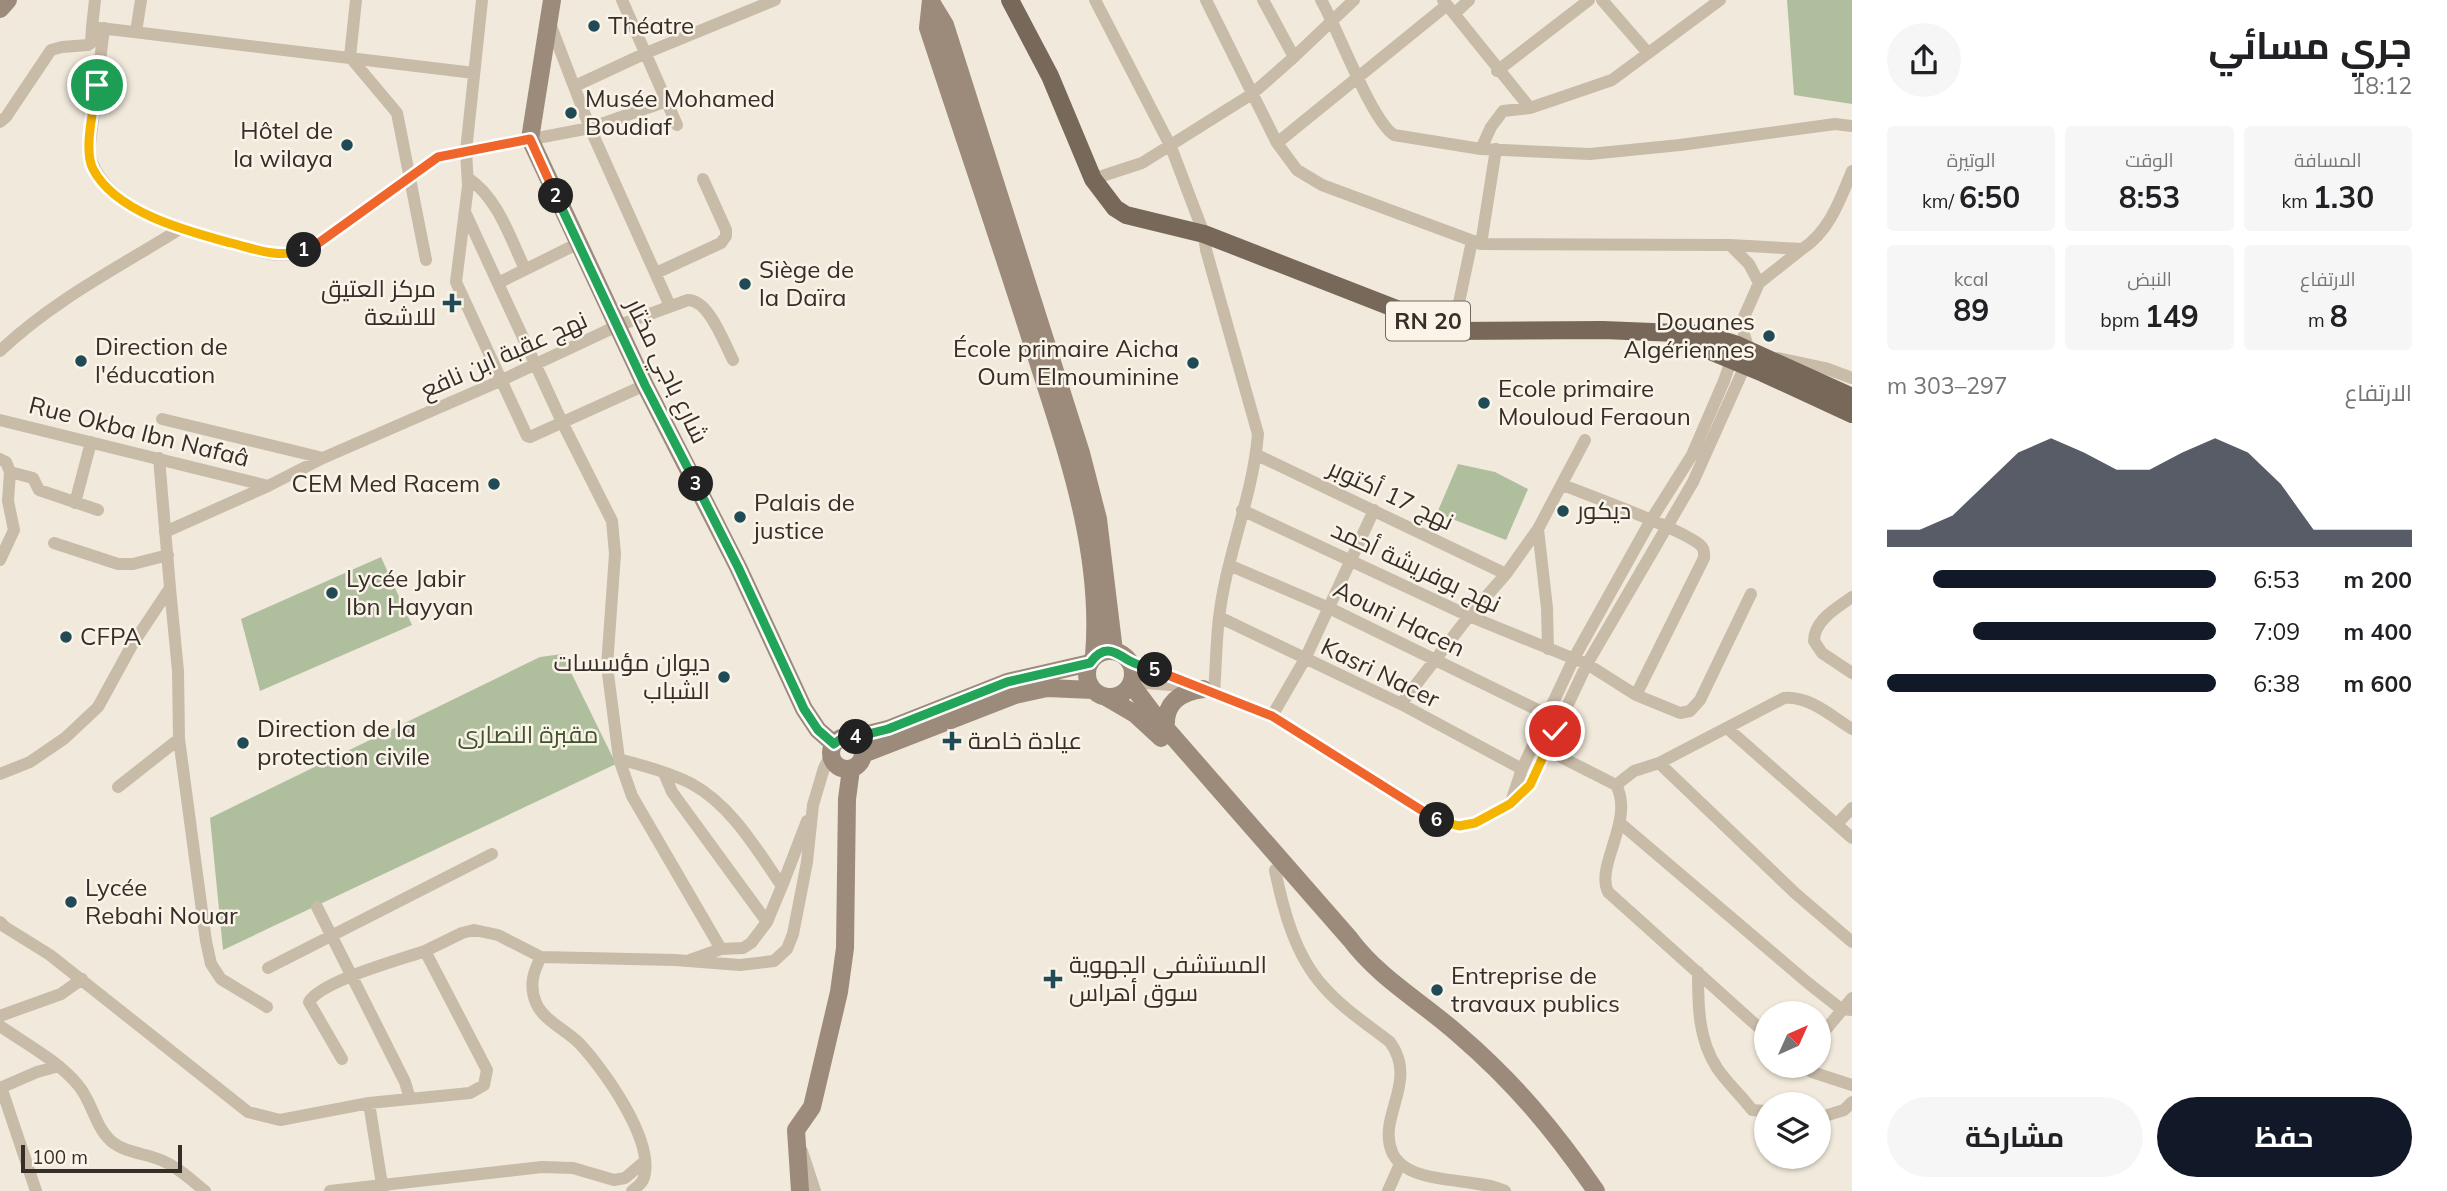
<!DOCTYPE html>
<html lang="ar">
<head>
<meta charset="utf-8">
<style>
  body { margin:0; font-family:Mulish,Cairo,sans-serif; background:#f6f6f6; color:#202124; direction:rtl; height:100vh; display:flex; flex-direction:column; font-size:26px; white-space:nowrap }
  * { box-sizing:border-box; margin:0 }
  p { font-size:23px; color:#757577 }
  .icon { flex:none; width:38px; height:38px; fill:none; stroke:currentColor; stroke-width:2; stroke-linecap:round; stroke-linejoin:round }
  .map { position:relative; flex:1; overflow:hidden; direction:ltr }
  .sheet { display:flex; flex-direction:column; background:#fff; width:595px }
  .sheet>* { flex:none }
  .needle { width:46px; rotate:45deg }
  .controls { position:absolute; left:1754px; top:1001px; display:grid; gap:14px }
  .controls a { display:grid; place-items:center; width:77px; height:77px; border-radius:50%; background:#fff; box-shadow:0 2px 5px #0004; font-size:35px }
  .scale { position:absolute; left:21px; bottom:18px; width:161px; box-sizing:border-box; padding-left:7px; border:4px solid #362e28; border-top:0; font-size:19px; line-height:24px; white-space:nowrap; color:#362e28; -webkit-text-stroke:5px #f9f3e8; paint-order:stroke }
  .pin { position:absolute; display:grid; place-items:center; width:60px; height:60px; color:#fff; margin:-30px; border:4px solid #fff; border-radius:50%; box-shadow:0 2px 7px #0007 }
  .km { position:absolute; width:35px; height:35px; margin:-18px; border-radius:50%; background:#222; color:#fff; font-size:19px; line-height:35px; text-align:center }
  .round { display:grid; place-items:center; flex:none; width:74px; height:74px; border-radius:37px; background:#f6f6f6 }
  .head { display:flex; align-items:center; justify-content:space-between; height:119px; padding:0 35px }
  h1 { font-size:38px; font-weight:700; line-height:52px }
  .stats { display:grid; grid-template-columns:repeat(3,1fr); gap:10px; height:119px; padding:7px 35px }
  .stats div { display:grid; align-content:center; border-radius:7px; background:#f6f6f6; text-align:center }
  .stats b { font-size:30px; font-weight:700 }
  .stats small { font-size:19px; font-weight:400 }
  .stats p { font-size:19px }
  .chart { height:196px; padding:14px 35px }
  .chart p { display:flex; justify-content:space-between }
  .chart svg { width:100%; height:126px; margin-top:7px; fill:#111827; opacity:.7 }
  .cta { display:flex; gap:14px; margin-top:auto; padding:14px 35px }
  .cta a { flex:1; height:80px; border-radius:42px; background:#111827; color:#fff; font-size:28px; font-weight:700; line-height:80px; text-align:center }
  .cta a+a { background:#f6f6f6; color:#202124 }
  ul { padding:0 35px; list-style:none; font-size:23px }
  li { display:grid; grid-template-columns:112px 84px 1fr; align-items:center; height:52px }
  li i { height:18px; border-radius:9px; background:#111827 }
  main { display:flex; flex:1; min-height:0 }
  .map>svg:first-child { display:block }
  .green { fill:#afbf9d }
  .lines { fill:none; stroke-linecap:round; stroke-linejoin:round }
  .street { stroke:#c8bba8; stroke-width:12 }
  .secondary { stroke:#9c8b7a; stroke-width:18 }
  .primary { stroke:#77685a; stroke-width:18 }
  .split-1-casing { stroke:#fff; stroke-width:14 }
  .split-2-casing { stroke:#fff; stroke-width:14 }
  .split-3-casing { stroke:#fff; stroke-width:14 }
  .split-4-casing { stroke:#fff; stroke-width:14 }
  .split-5-casing { stroke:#fff; stroke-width:14 }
  .split-6-casing { stroke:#fff; stroke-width:14 }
  .split-7-casing { stroke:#fff; stroke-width:14 }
  .split-1 { stroke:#f5b400; stroke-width:9 }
  .split-2 { stroke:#f0652b; stroke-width:9 }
  .split-3 { stroke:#22a559; stroke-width:9 }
  .split-4 { stroke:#22a559; stroke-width:9 }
  .split-5 { stroke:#22a559; stroke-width:9 }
  .split-6 { stroke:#f0652b; stroke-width:9 }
  .split-7 { stroke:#f5b400; stroke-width:9 }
  .poi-dot { fill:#204a55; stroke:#f9f3e8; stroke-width:2.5 }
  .labels { text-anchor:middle; stroke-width:5; stroke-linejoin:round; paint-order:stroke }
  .shield { fill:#f9f3e8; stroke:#706962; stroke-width:2 }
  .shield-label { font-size:23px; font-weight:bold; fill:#362e28 }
  .poi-label { font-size:24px; fill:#362e28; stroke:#f9f3e8; text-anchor:start }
  .street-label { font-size:24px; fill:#362e28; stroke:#f9f3e8 }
  .park-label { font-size:24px; fill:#40532d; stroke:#f9f3e8 }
</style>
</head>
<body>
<main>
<section class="sheet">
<div class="head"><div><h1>جري مسائي</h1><p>18:12</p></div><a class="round"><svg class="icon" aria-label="share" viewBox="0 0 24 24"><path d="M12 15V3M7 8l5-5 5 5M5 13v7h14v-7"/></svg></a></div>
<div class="stats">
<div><p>المسافة</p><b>1.30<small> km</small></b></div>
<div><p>الوقت</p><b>8:53</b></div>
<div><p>الوتيرة</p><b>6:50<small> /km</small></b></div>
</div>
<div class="stats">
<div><p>الارتفاع</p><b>8<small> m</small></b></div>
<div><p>النبض</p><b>149<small> bpm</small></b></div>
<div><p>kcal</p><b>89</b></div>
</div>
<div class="chart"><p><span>الارتفاع</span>297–303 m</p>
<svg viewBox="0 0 160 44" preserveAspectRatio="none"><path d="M0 44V38L10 38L20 33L30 22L40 11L50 6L60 11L70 17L80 17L90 11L100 6L110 11L120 22L130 38L140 38L150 38L160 38V44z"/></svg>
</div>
<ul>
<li><b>200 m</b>6:53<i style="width:86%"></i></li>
<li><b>400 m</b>7:09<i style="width:74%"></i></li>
<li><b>600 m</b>6:38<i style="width:100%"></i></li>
</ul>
<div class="cta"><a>حفظ</a><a>مشاركة</a></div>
</section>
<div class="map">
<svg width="1852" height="1191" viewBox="0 0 1852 1191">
  <rect width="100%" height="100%" fill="#f1eadc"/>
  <!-- green -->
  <path class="green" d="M1787 0H1852V104L1794 95Z
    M1458 464 1495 472 1528 489 1506 540 1437 513Z
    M381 557 412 625 260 691 241 619Z
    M562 654 616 764 223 950 210 818 540 657Z"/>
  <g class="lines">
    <!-- street -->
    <path class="street" d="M356 0 350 57 397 113 426 260
      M482 0 466 151 468 186 456 282 527 436 530 437 645 385
      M622 0 677 125
      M1095 0 1171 147 1204 234 1206 250 1258 434C1253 496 1226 556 1219 618 1216 642 1216 668 1214 693
      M1263 0 1294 57
      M1321 0C1338 29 1371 120 1394 135L1481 149 1491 127 1503 111 1530 108 1612 80 1720 0
      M1443 0 1530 108
      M1602 0 1648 53
      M1454 14 1469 0
      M549 21 590 128 670 306
      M92 27 95 0
      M104 28 89 152C101 209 181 229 230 243 245 247 261 253 277 255 290 256 301 251 313 247L437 157 590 128 667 101
      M136 32 141 0
      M1497 71 1589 0
      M575 86 646 53 775 0
      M0 122 6 117 51 50 62 47 88 45 91 43 92 27 474 73
      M1277 143 1447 5
      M1481 149 1590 154 1680 145 1835 124 1852 126
      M468 178C498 198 510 238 525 269
      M1093 179 1142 163 1252 94 1294 57 1354 0
      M465 212 562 422 612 521 615 554 607 666 619 759 632 796 721 949
      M1481 244 1496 149
      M1730 245 1802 249 1759 283
      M1802 249C1829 232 1840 200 1852 171
      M656 273 721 243 726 236V230L703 179
      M498 283 579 243
      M1453 331 1472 241
      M0 351C52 301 119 267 180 229
      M1778 358 1825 368 1852 378
      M162 419 323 458
      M0 420 268 486
      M1257 455 1506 574
      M0 459 6 462 10 472 8 501 14 530 0 560
      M10 472 33 478 39 490 98 510
      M75 503 91 442
      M1242 510 1469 616 1587 664 1636 695 1704 558C1704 554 1705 551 1702 547 1693 533 1585 494 1563 485
      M1538 529 1547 608 1548 649
      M165 532 268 486 323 458 500 381 617 326 688 300C709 300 724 343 733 360
      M54 543 118 564H133L168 555
      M1229 565 1327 607 1548 715
      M170 588 178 671 179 739 206 941 211 964 221 979 267 1007
      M1852 597C1837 608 1814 620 1814 641L1822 653 1852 673
      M1219 617 1401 704 1522 769
      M1129 661 1272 716 1439 821 1459 826 1475 823 1510 804 1530 785 1587 664 1693 482 1745 366 1749 350 1744 334V317L1759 283 1749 264 1730 245 1481 244 1322 185 1297 170 1277 143 1206 0
      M1132 682 1184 686
      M1636 695 1680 713 1690 711 1700 700 1751 594
      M1401 704 1469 616 1506 574 1538 529 1585 440
      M1272 716 1305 659 1374 510
      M1727 728 1852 838
      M1547 750 1616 785 1634 771 1659 763 1784 698C1810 696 1831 716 1852 729
      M619 759C643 766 669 772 692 784 732 806 757 850 782 886L807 821
      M1659 763 1795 893 1852 942
      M664 773 672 792 767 922
      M0 774 30 762 65 738 98 707 132 645 170 588 159 458
      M1616 785C1635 820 1595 865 1608 892L1766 1034
      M118 787 179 739
      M1511 802 1522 769 1574 658 1651 520 1692 455 1724 381 1733 355
      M1620 823 1808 983 1841 1009 1852 1010
      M1837 824 1852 808
      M1275 870C1283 909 1295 955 1323 986 1342 1008 1367 1024 1390 1042 1419 1082 1377 1116 1392 1152 1407 1187 1474 1176 1505 1191
      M317 907 405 1082 410 1099
      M0 922 5 927 50 955 248 1112 280 1120 369 1103 470 1093 484 1085 487 1070 425 951 462 933 474 930 498 935 541 957 675 960 740 965 774 961 787 949 793 934 807 862 813 805 824 768 831 755
      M541 957C533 972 529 986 536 1003 544 1021 565 1029 579 1043 602 1067 658 1144 643 1180 641 1184 636 1188 632 1191
      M690 960 721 949 743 948 751 943 767 922 782 886
      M268 968 492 854
      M1698 972C1698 1005 1698 1039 1717 1068 1727 1083 1741 1095 1752 1110L1766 1111
      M0 1016 61 994 82 979
      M0 1026C26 1044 57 1060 78 1085 92 1101 95 1127 111 1141 125 1153 144 1153 161 1160 178 1167 191 1180 205 1191
      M1818 1039 1852 998
      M342 1059 309 1002C321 981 399 960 425 951
      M1802 1066 1812 1072 1852 1085
      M1 1087 36 1191
      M0 1088 37 1072 59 1066
      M369 1103 383 1191
      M1818 1118 1844 1110 1852 1102
      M802 1151 815 1191
      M330 1191 542 1167 573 1168 614 1180 625 1178 645 1161
      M1388 1191 1400 1164"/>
    <!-- secondary -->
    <path class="secondary" d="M552 0 530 139 645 385 738 567 804 709 818 730 834 744
      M931 0 928 28C963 134 999 239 1033 346 1065 447 1103 549 1094 656
      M931 2 945 25 1081 453 1098 519 1114 651
      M0 9 8 0
      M1087 674a23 23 0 1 1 46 0a23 23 0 1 1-46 0Z
      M1131 684 1155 716 1350 939C1379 978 1422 1002 1458 1034 1514 1082 1554 1130 1596 1191
      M1106 697 1135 714 1161 738
      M1166 728C1164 703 1180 692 1203 689
      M831 753a16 16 0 1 1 32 0a16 16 0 1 1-32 0Z
      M852 738 888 729 1007 682 1090 663
      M863 754 1015 695 1047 688 1093 690
      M800 1191 796 1130 812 1107 839 992 845 948 847 799 851 769"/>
    <!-- primary -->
    <path class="primary" d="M1010 0 1050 76 1093 179 1115 208 1126 215 1204 234 1453 331 1603 330 1702 334 1735 344 1852 397
      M1676 337 1763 373 1852 414"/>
  </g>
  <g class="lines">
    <defs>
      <path id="split-1" d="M97 85C94 107 83 150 93 169 116 213 187 231 231 243 255 249 279 259 304 250"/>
      <path id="split-2" d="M304 250 313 247 438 157 530 139 556 196"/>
      <path id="split-3" d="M556 196 645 385 696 484"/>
      <path id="split-4" d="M696 484 738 567 804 709 818 730 834 744 842 738 856 737"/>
      <path id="split-5" d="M856 737 888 729 1007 682 1090 663C1103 645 1113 650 1128 660 1136 665 1147 667 1155 670"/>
      <path id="split-6" d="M1155 670 1272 716 1437 820"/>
      <path id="split-7" d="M1437 820 1459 826 1475 823 1510 804 1530 785 1555 731"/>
    </defs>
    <!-- split-1 casing -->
    <use href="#split-1" class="split-1-casing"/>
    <!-- split-2 casing -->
    <use href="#split-2" class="split-2-casing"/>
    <!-- split-3 casing -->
    <use href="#split-3" class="split-3-casing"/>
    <!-- split-4 casing -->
    <use href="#split-4" class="split-4-casing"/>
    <!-- split-5 casing -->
    <use href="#split-5" class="split-5-casing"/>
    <!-- split-6 casing -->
    <use href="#split-6" class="split-6-casing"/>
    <!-- split-7 casing -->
    <use href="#split-7" class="split-7-casing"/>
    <!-- split-1 -->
    <use href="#split-1" class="split-1"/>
    <!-- split-2 -->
    <use href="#split-2" class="split-2"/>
    <!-- split-3 -->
    <use href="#split-3" class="split-3"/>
    <!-- split-4 -->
    <use href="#split-4" class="split-4"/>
    <!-- split-5 -->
    <use href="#split-5" class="split-5"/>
    <!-- split-6 -->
    <use href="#split-6" class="split-6"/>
    <!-- split-7 -->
    <use href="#split-7" class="split-7"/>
  </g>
  <!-- markers -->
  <g class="poi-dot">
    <circle cx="594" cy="26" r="7"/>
    <circle cx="571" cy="113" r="7"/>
    <circle cx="347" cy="145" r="7"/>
    <circle cx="745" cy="284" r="7"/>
    <path d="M448.5 292.5h7v7h7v7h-7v7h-7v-7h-7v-7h7z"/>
    <circle cx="1769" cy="336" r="7"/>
    <circle cx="81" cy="361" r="7"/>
    <circle cx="1193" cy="363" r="7"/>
    <circle cx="1484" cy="403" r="7"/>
    <circle cx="494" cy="484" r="7"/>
    <circle cx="1563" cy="511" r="7"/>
    <circle cx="740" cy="517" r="7"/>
    <circle cx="332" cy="593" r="7"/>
    <circle cx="66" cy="637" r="7"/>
    <circle cx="724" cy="677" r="7"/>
    <path d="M948.5 730.5h7v7h7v7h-7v7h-7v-7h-7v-7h7z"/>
    <circle cx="243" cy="743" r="7"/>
    <circle cx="71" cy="902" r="7"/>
    <path d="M1049.5 968.5h7v7h7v7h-7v7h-7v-7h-7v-7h7z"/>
    <circle cx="1437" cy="990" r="7"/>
  </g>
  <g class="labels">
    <!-- shield labels -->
    <rect class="shield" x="1386" y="301.5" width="84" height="39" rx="5"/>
    <g class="shield-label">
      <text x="1428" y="329">RN 20</text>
    </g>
    <!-- poi labels -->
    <g class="poi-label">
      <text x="608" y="34">Théatre</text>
      <text x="585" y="107">Musée Mohamed<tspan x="585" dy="28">Boudiaf</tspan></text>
      <text x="333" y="139" text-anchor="end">Hôtel de<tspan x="333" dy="28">la wilaya</tspan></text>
      <text x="759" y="278">Siège de<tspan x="759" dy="28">la Daïra</tspan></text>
      <text x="436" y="297" text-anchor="end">مركز العتيق<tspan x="436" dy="28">للاشعة</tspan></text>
      <text x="1755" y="330" text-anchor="end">Douanes<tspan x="1755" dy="28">Algériennes</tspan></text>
      <text x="95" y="355">Direction de<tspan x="95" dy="28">l'éducation</tspan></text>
      <text x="1179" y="357" text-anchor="end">École primaire Aicha<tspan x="1179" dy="28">Oum Elmouminine</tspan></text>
      <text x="1498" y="397">Ecole primaire<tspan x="1498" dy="28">Mouloud Feraoun</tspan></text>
      <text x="480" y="492" text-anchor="end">CEM Med Racem</text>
      <text x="754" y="511">Palais de<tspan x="754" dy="28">justice</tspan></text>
      <text x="1577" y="519">ديكور</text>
      <text x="346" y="587">Lycée Jabir<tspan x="346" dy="28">Ibn Hayyan</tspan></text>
      <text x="80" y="645">CFPA</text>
      <text x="710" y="671" text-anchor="end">ديوان مؤسسات<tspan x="710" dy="28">الشباب</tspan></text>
      <text x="257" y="737">Direction de la<tspan x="257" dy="28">protection civile</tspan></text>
      <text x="968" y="749">عيادة خاصة</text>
      <text x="85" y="896">Lycée<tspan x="85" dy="28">Rebahi Nouar</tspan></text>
      <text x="1069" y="973">المستشفى الجهوية<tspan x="1069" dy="28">سوق أهراس</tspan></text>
      <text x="1451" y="984">Entreprise de<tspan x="1451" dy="28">travaux publics</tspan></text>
    </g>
    <!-- street labels -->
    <g class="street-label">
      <text transform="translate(504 355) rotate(-24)" y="8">نهج عقبة ابن نافع</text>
      <text transform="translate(667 371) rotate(64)" y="8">شارع باجي مختار</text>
      <text transform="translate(139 432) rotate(14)" y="8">Rue Okba Ibn Nafaâ</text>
      <text transform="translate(1391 495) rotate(25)" y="8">نهج 17 أكتوبر</text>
      <text transform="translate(1416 567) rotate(25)" y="8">نهج بوفريشة أحمد</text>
      <text transform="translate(1399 619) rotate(26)" y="8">Aouni Hacen</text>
      <text transform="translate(1380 673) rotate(26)" y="8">Kasri Nacer</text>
    </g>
    <!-- park labels -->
    <g class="park-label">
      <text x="528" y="743">مقبرة النصارى</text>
    </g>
  </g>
</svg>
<div class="controls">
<a><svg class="needle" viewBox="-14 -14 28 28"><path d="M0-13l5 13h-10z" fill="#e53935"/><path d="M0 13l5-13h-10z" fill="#757577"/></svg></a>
<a><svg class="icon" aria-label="layers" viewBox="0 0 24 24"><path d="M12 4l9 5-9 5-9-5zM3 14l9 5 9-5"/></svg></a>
</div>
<div class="scale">100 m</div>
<div class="pin" style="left:97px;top:85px;background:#1e9e55"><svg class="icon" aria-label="arrive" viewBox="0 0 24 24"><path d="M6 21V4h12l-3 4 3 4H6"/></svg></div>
<div class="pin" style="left:1555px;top:731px;background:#d93025"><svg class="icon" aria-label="check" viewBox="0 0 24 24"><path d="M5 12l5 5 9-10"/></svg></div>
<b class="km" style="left:304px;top:250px">1</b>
<b class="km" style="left:556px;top:196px">2</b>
<b class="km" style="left:696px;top:484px">3</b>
<b class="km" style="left:856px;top:737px">4</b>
<b class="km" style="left:1155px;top:670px">5</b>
<b class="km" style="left:1437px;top:820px">6</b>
</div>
</main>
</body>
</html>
